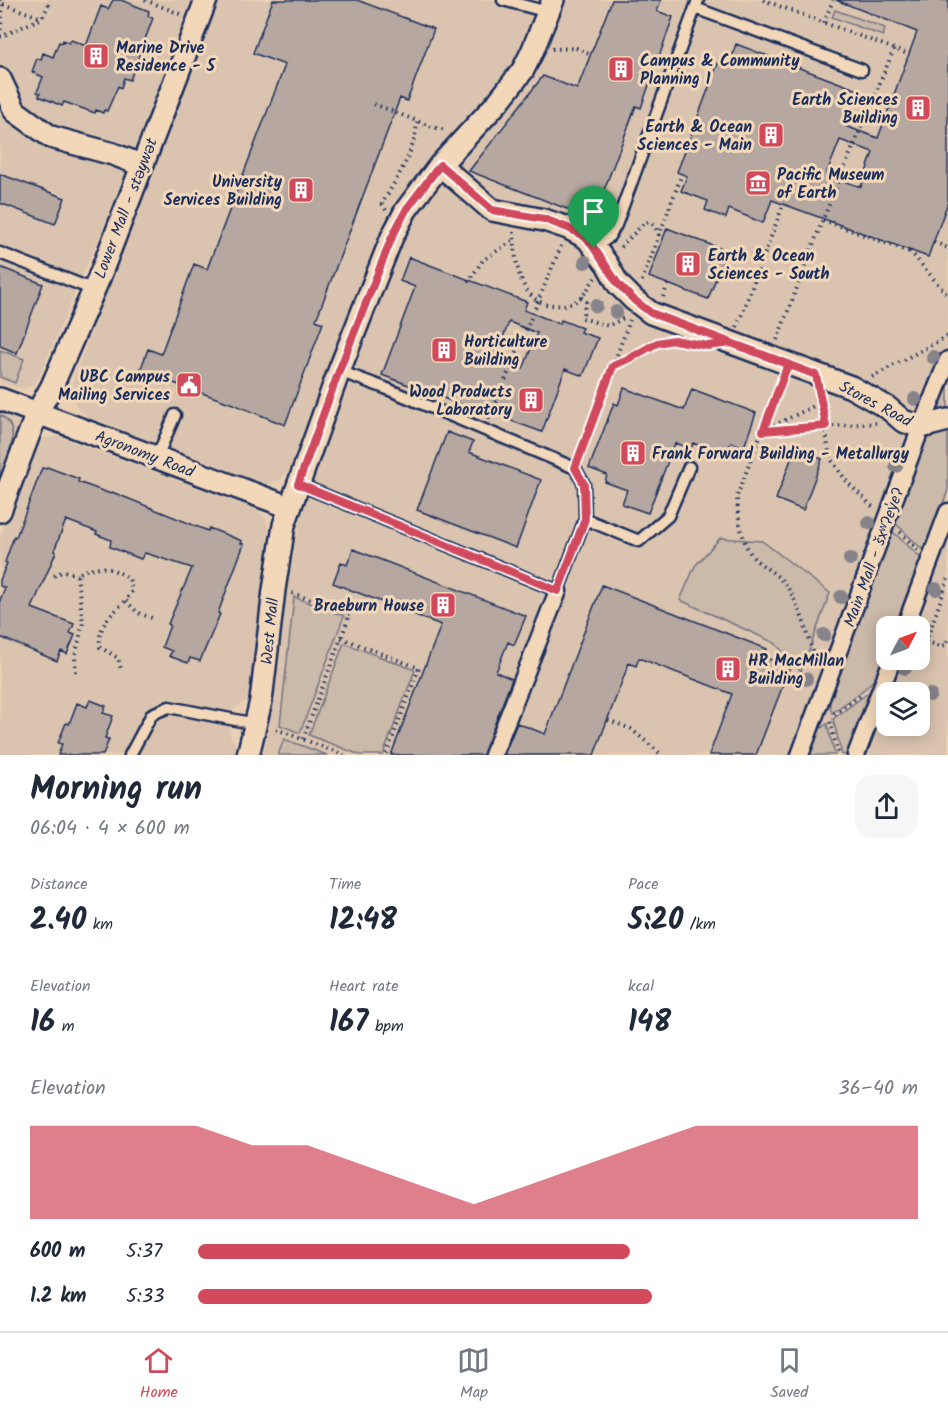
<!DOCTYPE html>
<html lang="en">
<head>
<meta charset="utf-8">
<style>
  body { margin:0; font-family:Kalam,sans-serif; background:#f6f6f7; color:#1f2937; height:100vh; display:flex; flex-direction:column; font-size:22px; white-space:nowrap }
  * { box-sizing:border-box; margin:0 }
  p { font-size:20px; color:#747a83 }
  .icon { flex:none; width:33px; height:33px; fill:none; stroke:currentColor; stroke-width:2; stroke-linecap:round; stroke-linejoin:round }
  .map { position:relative; height:755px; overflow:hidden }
  .sheet { display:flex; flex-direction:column; background:#fff; flex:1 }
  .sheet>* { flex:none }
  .needle { width:39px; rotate:49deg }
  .tools { position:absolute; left:876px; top:616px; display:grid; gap:12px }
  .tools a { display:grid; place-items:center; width:54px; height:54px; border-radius:12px; background:#fff; box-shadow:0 3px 15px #0003; font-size:30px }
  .pin { position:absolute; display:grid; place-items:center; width:51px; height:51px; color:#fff; margin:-62px -26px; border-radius:50% 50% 50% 0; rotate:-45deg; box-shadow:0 0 6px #0007 }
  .pin .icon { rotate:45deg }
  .round { display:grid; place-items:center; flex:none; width:63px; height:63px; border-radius:18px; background:#f6f6f7 }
  .headline { display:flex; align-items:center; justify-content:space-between; height:102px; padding:0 30px }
  h1 { font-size:33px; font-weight:700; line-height:45px }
  .metrics { display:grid; grid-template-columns:repeat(3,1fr); gap:9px; height:102px; padding:6px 30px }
  .metrics div { display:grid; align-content:center }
  .metrics b { font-size:30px; font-weight:700 }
  .metrics small { font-size:16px; font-weight:400 }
  .metrics p { font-size:16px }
  .chart { height:168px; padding:12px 30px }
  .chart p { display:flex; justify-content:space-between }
  .chart svg { width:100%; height:108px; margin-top:6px; fill:#d1495b; opacity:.7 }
  ul { padding:0 30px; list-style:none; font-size:20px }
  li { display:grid; grid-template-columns:96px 72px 1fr; align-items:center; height:45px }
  li i { height:15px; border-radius:8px; background:#d1495b }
  .tabs { display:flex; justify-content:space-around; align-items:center; height:84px; border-top:2px solid #e0e1e3; background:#fff; font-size:16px; color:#747a83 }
  .tabs a { display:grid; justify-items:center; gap:3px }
  .tabs .on { color:#d1495b }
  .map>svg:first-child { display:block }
  .built { fill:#dac4af; fill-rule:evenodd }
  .green { fill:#cbb9a9; stroke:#737484; stroke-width:1.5 }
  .building { fill:#b6a8a0; stroke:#1b2f5e; stroke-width:1.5; fill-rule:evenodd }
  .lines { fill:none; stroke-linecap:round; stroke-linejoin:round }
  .service-casing { stroke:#1b2f5e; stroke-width:15 }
  .pedestrian-casing { stroke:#1b2f5e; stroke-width:21 }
  .minor-casing { stroke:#1b2f5e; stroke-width:26 }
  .path { stroke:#1b2f5e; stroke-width:4; stroke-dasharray:1.5 4.5; stroke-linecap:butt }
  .service { stroke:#f2d7b9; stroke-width:10 }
  .pedestrian { stroke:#f2d7b9; stroke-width:16 }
  .minor { stroke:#f2d7b9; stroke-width:21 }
  .tree { fill:#86838b }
  .route-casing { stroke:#fff; stroke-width:12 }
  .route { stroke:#d1495b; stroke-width:8 }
  .labels { text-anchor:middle; stroke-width:6; stroke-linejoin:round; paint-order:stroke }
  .poi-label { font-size:16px; font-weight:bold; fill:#1b2f5e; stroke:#f2d7b9; text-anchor:start }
  .street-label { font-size:16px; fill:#1b2f5e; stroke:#f2d7b9 }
</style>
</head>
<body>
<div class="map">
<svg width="948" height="755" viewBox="0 0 948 755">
  <rect width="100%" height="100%" fill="#e9d0b5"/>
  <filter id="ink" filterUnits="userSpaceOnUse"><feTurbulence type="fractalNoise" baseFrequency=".0167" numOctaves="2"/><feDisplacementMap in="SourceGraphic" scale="12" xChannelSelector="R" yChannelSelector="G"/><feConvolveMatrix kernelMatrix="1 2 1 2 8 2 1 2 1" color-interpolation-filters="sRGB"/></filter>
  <g filter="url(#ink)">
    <!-- built -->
    <path class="built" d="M0 0H192L111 214H109L38 379 33 385 23 389 0 382Z
      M215 0H542L519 54 510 70 483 103 431 159 415 178 392 212 384 228 293 465 283 478 267 485 89 418 77 408 71 394 73 380Z
      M565 0H948V755H262L270 725 275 694 283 596 298 530 311 483 403 240 420 207 434 187 505 113 528 82 547 48ZM886 627H920V660H886ZM886 693H920V726H886Z
      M0 414 17 419 19 428V436L0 485Z
      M56 436 256 509 266 519 269 532V551L258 628 253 684 247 699 232 711 229 733 236 745 237 755H0V537L33 448 46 438Z"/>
    <!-- green -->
    <path class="green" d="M835 10 885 28 883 36 832 17Z
      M0 350 24 359 15 383 0 377Z
      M948 380V413L934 418Z
      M0 415C24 429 7 457 0 478Z
      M948 428V490L925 552 894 522 929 430Z
      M891 530 922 559 896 627H886C886 681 872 683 832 713L828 698Z
      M720 538 762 541 830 593 801 672 775 643 680 600 695 566Z
      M294 597 344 616 300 733 280 725Z
      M344 643 415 670 383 755H360L309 735Z
      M872 690 848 755H842L833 719Z
      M827 724 835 755H806L815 732Z
      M284 739 327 755H278Z"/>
    <!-- building -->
    <path class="building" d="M113 0H121L149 11 148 16 153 18 130 80 124 78 121 88 118 86 107 111 104 110 103 113 96 110 95 113 64 102 62 106 39 96 40 93 37 92 43 77 32 72 37 58 41 60 43 53 53 57 59 42 62 43 63 40 69 43 71 40 86 46 101 6 108 9Z
      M273 0H357L434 29 407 101 400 98 316 320 323 323 285 425 233 404 140 371 148 349 161 354 194 264 207 269 285 65 253 53Z
      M612 0H661L657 11 673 17 641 108 636 106 593 219 469 171 543 76 577 89Z
      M836 0H948V202L928 257 772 200 763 223 729 209 726 218 705 210 708 201 681 191 687 176 677 172 720 58 730 62 736 44 858 90 845 126 878 138 917 32ZM840 140 873 152 861 187 826 175Z
      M0 174 65 198 55 224 0 203Z
      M667 228 727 251 708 299 649 277Z
      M409 257 527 302 524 310 560 324 561 320 582 328 580 332 598 338 583 376 565 369 542 432 476 408 475 410 382 375 415 287 400 281ZM509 322 537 333 523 369 495 359Z
      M0 267 43 284 17 353 0 346Z
      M624 388 684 410 692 389 756 413 744 447 731 442 726 456 693 443 691 449 675 443 648 513 622 504 627 490 605 482 607 475 589 468 614 403 618 405Z
      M447 432 473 442 469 452 541 480 516 548 417 510Z
      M795 449 822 459 803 510 776 499Z
      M47 467 79 479 78 482 111 494 112 492 208 531 209 528 242 541 241 543 244 544 218 613 220 614 200 661 190 658 188 663 169 656 172 651 162 647 170 625 168 624 192 568 145 553 141 559 110 547 111 540 96 534 97 532 66 520 54 551 56 552 32 608 74 624 70 633 75 635 67 654 61 651 57 661 0 637V600L5 588 0 586V580L7 563 5 562 14 536 16 537 42 468 46 469Z
      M353 549 526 616 514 645 508 642 496 672 512 679 483 755H391L441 625 333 583 341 562 347 565Z
      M602 585 767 649 764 657 790 667 756 755H709L732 694 639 658 636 666 629 663 594 755H504L517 723 545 734Z
      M90 700 106 706 103 713 113 716 105 738 109 739 103 755H58L62 744 58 743 66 723 69 724 77 703 87 707Z"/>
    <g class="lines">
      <defs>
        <path id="service" d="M503 0 548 12
          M695 8 862 70
          M594 248 608 238 616 225 698 0
          M0 253 94 290
          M339 371 385 388 575 468 584 484 585 519 639 541 668 516 689 467
          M157 457 175 415
          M298 484 558 591 585 519
          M130 755 152 714 169 707 256 724"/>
        <path id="pedestrian" d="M905 627 948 512
          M493 755 558 591
          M800 755 921 427 948 360
          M856 755 892 660"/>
        <path id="minor" d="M0 79 15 111 51 137 113 154 141 165
          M440 165 492 210 544 220 568 228 587 238 607 264 618 284 634 300 651 313 851 387 888 408 903 421 921 427 948 420
          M0 399 289 507
          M0 511 37 413 52 386 99 278 206 0
          M248 755 261 701 274 590 284 525 339 371 392 237 406 210 440 165 498 102 523 70 532 52 553 0"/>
      </defs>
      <!-- service casing -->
      <use href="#service" class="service-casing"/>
      <!-- pedestrian casing -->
      <use href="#pedestrian" class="pedestrian-casing"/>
      <!-- minor casing -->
      <use href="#minor" class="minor-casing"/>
      <!-- path -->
      <path class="path" d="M145 0 180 14
        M763 0 908 54
        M3 4 42 18
        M824 23 833 0
        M0 36 3 4 0 0
        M0 37 42 18 51 0
        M552 49 576 48 591 55
        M374 104 432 127 447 130
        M386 210 382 204C396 179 416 151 417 121
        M823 220 910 252
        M514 232C515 261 518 304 555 305 565 306 574 304 581 297 587 292 590 284 595 278
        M934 242 948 248
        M621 247 644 223 649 222 655 226 659 235
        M910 251 948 296
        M642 281 682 174
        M468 282 483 260 514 240
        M581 297 586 302 582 318 608 326 626 317
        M663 297 668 284
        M737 327 783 205
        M777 340 823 219 894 49
        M614 365C633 357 649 344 670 340
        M872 377 948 336
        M781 382 737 496C737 513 742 549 757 561 768 570 780 576 788 588 802 611 809 637 815 663
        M820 396 830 458 848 483 875 509
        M489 419 561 246
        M763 431 822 402
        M767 431 876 423
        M579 456 630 320
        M900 532 918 550
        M54 576 64 571 77 575
        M292 593 350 614 341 638
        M126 601 138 613 152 618
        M920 641 926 642 948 579
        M926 642 941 646 946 645 948 639
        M76 672 75 657 83 623 77 575C97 562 110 567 129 578L132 591C120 612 97 618 100 647L118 658 121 669
        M834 714 860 696
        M608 720 631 729 662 755
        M830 722 838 753
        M276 729 344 755
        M303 739 341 638 419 668 386 755"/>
      <!-- service -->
      <use href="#service" class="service"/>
      <!-- pedestrian -->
      <use href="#pedestrian" class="pedestrian"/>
      <!-- minor -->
      <use href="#minor" class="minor"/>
    </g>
    <!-- trees -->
    <g class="tree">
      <circle cx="585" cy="262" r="7"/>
      <circle cx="596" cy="306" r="7"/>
      <circle cx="616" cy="312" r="7"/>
      <circle cx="933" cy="357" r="7"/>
      <circle cx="915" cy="399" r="7"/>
      <circle cx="896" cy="466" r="7"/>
      <circle cx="869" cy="523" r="7"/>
      <circle cx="850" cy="559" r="7"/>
      <circle cx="936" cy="589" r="7"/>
      <circle cx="841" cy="597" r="7"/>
      <circle cx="824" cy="635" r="7"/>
      <circle cx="905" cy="668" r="7"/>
      <circle cx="806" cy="679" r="7"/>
      <circle cx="930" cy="695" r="7"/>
    </g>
  </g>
  <g class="lines" filter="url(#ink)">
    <defs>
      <path id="route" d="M594 248 587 238 568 228 544 219 492 210 440 165 406 210 392 237 339 371 298 484 558 591 585 519 584 484 575 468 613 366 630 358 657 343 674 340 708 346 731 343 816 375 826 426 763 431 788 364 651 313 634 300 618 284 594 248"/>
    </defs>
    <!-- route casing -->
    <use href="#route" class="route-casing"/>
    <!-- route -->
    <use href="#route" class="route"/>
  </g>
  <!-- icons -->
  <defs>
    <symbol id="building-square" viewBox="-11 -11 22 22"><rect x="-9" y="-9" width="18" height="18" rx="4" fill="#d1495b" stroke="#f2d7b9"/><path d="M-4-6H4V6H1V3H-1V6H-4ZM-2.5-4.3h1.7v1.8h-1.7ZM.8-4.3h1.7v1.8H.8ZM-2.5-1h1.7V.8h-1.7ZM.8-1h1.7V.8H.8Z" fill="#fff"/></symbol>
    <symbol id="museum-square" viewBox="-11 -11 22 22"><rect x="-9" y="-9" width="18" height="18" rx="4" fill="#d1495b" stroke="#f2d7b9"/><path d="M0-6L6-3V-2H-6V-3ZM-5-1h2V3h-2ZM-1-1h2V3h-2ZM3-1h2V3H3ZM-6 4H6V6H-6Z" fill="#fff"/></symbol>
    <symbol id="civic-square" viewBox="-11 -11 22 22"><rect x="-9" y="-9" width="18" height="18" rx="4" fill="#d1495b" stroke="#f2d7b9"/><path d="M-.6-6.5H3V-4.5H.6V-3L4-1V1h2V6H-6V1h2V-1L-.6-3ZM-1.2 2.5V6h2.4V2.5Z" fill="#fff"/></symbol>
  </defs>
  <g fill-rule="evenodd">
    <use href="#building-square" x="81" y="41" width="30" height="30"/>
    <use href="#building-square" x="606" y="54" width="30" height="30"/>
    <use href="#building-square" x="903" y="93" width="30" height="30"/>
    <use href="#building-square" x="756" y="120" width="30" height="30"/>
    <use href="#museum-square" x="743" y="168" width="30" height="30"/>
    <use href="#building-square" x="286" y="175" width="30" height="30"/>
    <use href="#building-square" x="673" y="249" width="30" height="30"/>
    <use href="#building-square" x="429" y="335" width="30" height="30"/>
    <use href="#civic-square" x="174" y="370" width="30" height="30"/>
    <use href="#building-square" x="516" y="385" width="30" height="30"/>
    <use href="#building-square" x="618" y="438" width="30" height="30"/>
    <use href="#building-square" x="428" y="590" width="30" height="30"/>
    <use href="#building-square" x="713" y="654" width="30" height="30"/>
  </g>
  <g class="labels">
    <!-- poi labels -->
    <g class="poi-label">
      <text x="116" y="53">Marine Drive<tspan x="116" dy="18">Residence - 5</tspan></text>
      <text x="640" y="66">Campus &amp; Community<tspan x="640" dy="18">Planning 1</tspan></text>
      <text x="898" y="105" text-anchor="end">Earth Sciences<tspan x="898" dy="18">Building</tspan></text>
      <text x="752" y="132" text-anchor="end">Earth &amp; Ocean<tspan x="752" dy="18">Sciences - Main</tspan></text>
      <text x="777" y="180">Pacific Museum<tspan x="777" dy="18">of Earth</tspan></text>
      <text x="282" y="187" text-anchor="end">University<tspan x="282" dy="18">Services Building</tspan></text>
      <text x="708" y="261">Earth &amp; Ocean<tspan x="708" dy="18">Sciences - South</tspan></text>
      <text x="464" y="347">Horticulture<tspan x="464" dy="18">Building</tspan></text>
      <text x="170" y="382" text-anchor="end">UBC Campus<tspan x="170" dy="18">Mailing Services</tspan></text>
      <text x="512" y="397" text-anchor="end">Wood Products<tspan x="512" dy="18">Laboratory</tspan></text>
      <text x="652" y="459">Frank Forward Building - Metallurgy</text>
      <text x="424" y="611" text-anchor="end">Braeburn House</text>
      <text x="748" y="666">HR MacMillan<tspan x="748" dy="18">Building</tspan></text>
    </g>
    <!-- street labels -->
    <g class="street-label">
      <text transform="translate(125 208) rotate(-69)" y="6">Lower Mall - stəywət</text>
      <text transform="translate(876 403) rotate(28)" y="6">Stores Road</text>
      <text transform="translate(145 453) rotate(21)" y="6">Agronomy Road</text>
      <text transform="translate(873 557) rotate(-70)" y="6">Main Mall - šxʷʔey̓eʔ</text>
      <text transform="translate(269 631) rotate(-84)" y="6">West Mall</text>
    </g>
  </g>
</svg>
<div class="tools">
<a><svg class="needle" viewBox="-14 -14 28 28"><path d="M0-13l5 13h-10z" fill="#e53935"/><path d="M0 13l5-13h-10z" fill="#747a83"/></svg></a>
<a><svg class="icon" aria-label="layers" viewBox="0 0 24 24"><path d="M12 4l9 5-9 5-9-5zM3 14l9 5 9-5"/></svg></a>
</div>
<div class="pin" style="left:594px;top:248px;background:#1e9e55"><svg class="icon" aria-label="arrive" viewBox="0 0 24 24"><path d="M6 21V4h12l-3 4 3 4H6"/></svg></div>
</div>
<section class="sheet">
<div class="headline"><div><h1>Morning run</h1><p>06:04 · 4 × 600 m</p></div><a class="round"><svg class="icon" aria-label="share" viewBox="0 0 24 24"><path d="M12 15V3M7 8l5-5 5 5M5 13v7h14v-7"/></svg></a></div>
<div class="metrics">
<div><p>Distance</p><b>2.40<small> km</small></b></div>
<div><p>Time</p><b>12:48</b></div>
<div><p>Pace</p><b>5:20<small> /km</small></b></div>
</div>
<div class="metrics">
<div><p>Elevation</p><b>16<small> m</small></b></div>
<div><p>Heart rate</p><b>167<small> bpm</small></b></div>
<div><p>kcal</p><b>148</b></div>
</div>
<div class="chart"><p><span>Elevation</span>36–40 m</p>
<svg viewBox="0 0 160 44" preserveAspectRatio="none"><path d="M0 44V6L10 6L20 6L30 6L40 14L50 14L60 22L70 30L80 38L90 30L100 22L110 14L120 6L130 6L140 6L150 6L160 6V44z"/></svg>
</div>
<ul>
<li><b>600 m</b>5:37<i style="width:60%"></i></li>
<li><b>1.2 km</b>5:33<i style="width:63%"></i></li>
</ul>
</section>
<nav class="tabs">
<a class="on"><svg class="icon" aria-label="home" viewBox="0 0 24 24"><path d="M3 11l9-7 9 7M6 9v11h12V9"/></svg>Home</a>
<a><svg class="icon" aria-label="map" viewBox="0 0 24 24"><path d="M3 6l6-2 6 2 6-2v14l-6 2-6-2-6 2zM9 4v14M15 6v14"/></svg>Map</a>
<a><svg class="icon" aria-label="saved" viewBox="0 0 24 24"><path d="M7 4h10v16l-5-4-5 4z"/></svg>Saved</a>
</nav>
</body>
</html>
